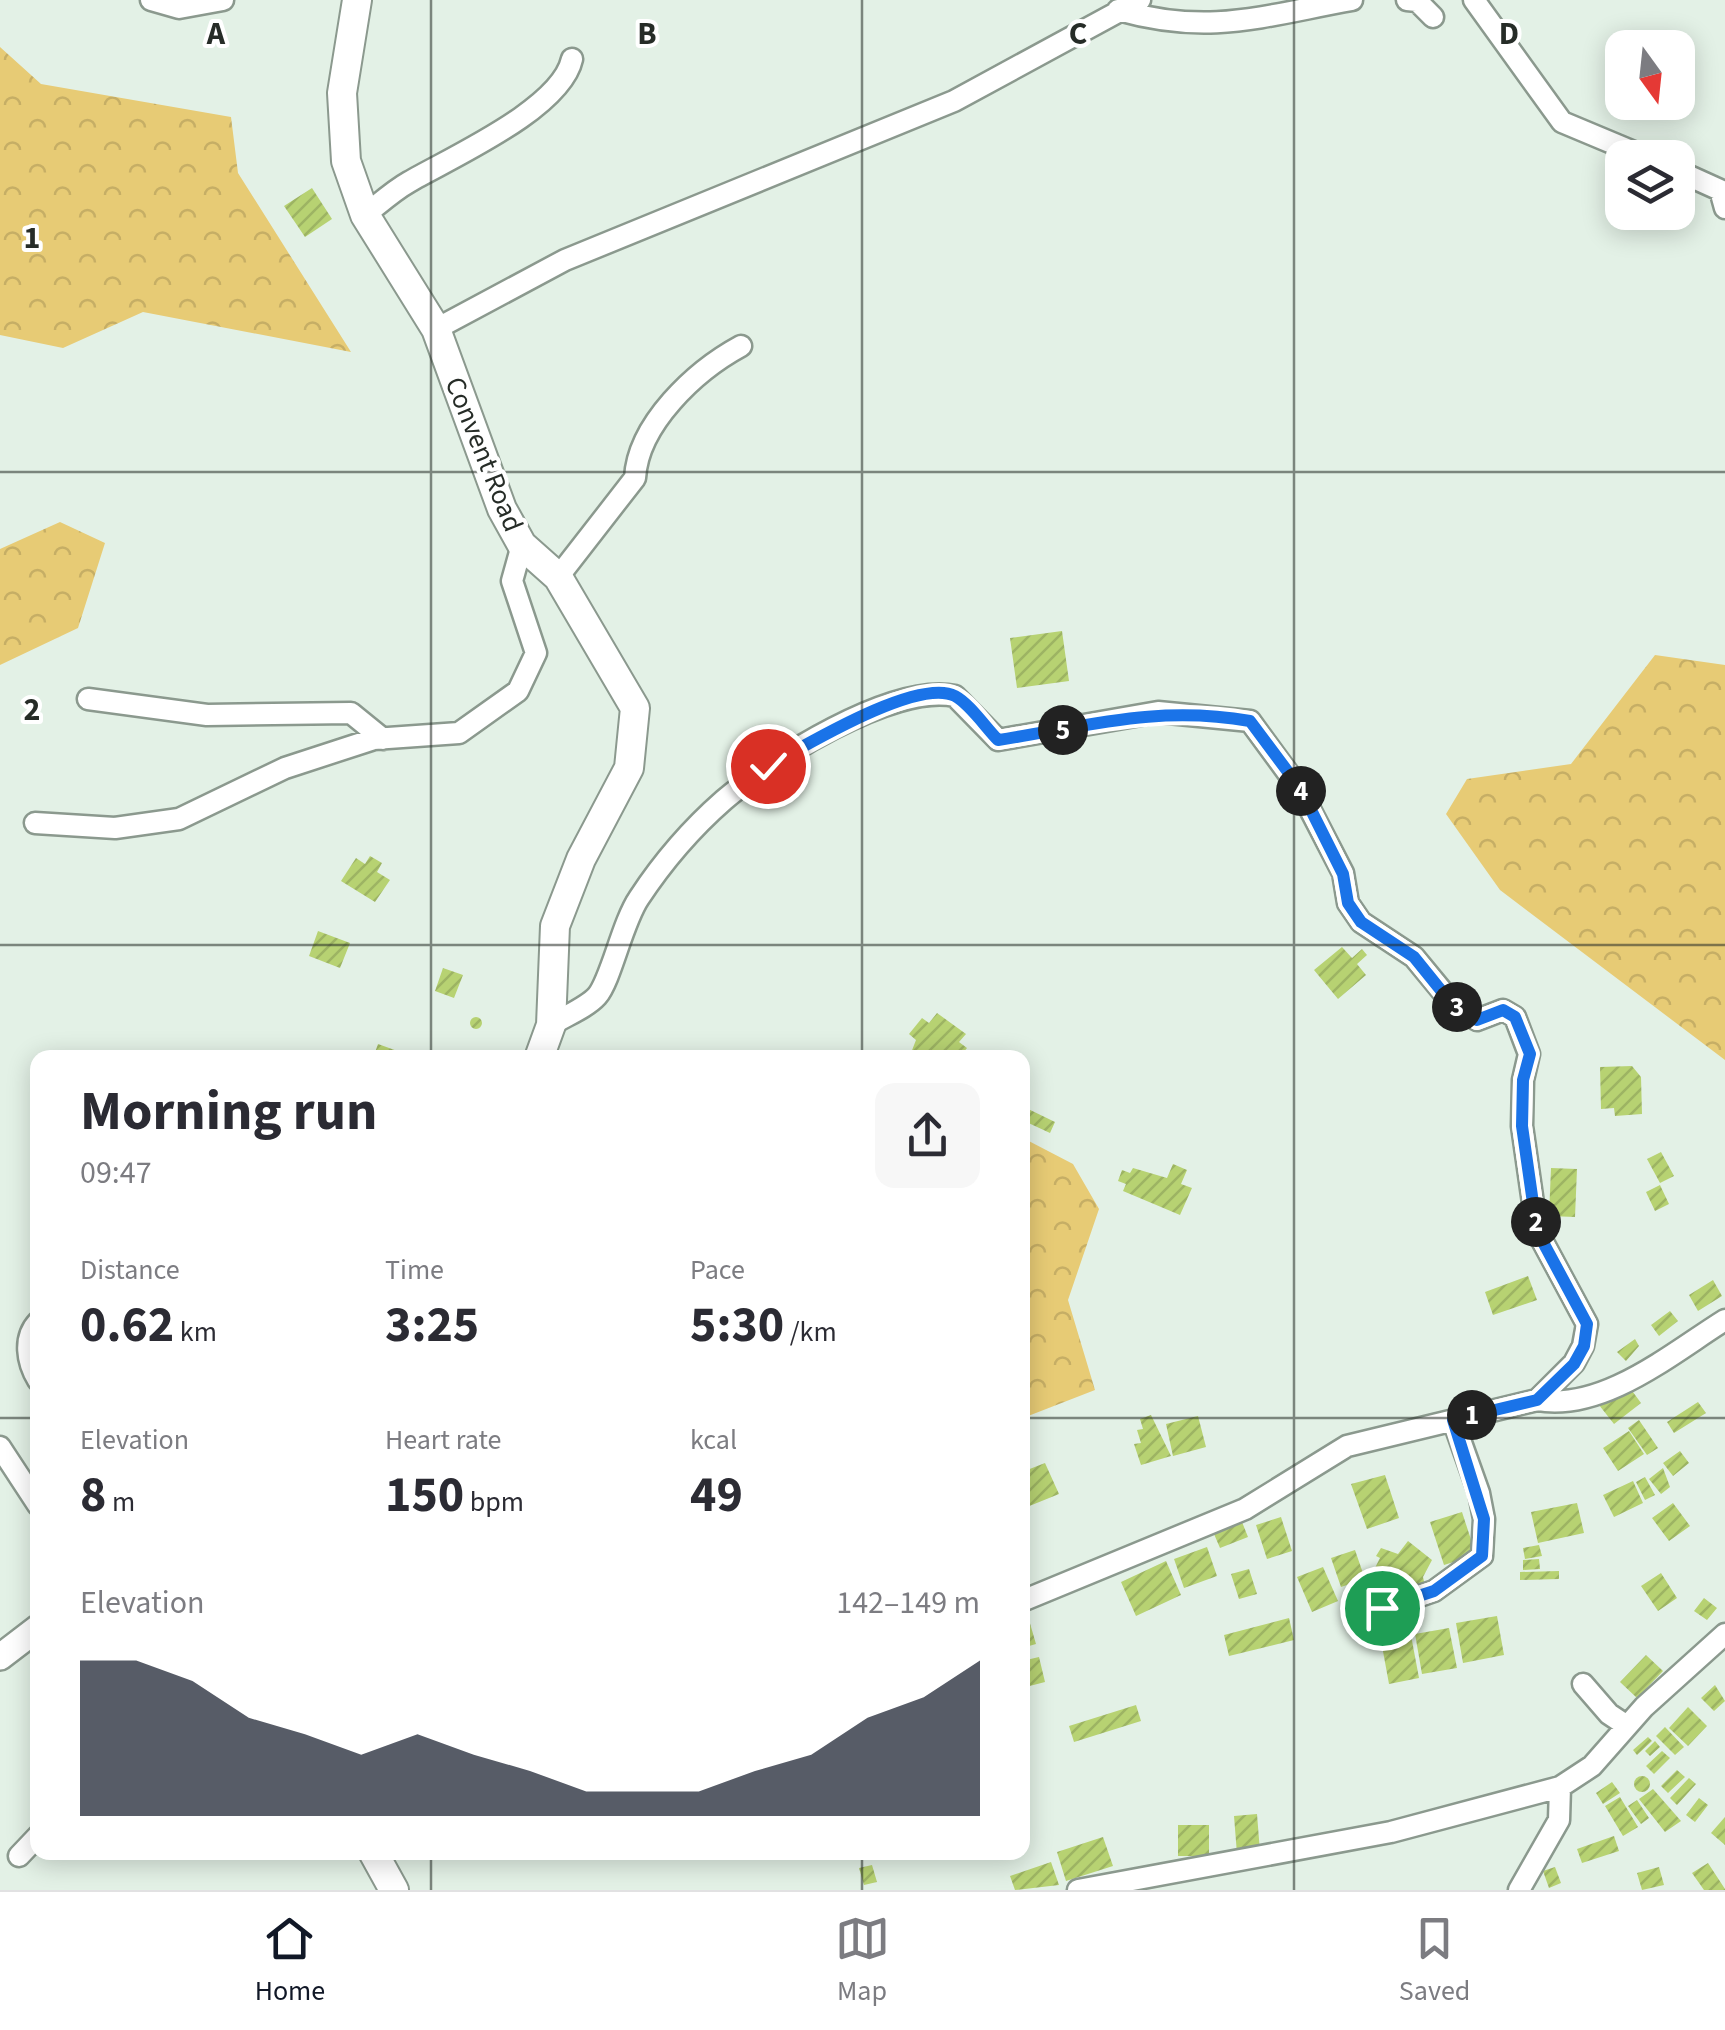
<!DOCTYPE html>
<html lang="en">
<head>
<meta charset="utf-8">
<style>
  body { margin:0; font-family:"Source Sans 3",sans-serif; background:#f7f7f7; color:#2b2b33; height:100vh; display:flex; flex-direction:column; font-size:38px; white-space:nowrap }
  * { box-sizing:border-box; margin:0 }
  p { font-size:32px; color:#7c7c81 }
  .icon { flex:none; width:55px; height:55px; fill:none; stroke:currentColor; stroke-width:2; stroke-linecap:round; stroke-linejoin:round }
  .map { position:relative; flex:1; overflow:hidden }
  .drawer { position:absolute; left:30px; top:1050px; width:1000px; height:810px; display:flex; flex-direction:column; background:#fff; border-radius:20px; box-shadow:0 5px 25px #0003 }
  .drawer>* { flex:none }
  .needle { width:65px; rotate:165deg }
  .fabs { position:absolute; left:1605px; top:30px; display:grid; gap:20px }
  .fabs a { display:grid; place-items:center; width:90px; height:90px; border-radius:20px; background:#fff; box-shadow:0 5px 25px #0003; font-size:50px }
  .pin { position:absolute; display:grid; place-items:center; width:85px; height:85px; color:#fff; margin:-42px; border:5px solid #fff; border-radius:50%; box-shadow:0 2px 10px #0007 }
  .km { position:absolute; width:50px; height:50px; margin:-25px; border-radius:50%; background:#222; color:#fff; font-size:28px; line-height:50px; text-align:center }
  .round { display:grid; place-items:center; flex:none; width:105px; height:105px; border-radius:20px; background:#f7f7f7 }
  .summary { display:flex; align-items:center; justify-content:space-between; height:170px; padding:0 50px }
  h1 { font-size:55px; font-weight:700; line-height:75px }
  .stats { display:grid; grid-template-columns:repeat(3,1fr); gap:15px; height:170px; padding:10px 50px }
  .stats div { display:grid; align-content:center }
  .stats b { font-size:50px; font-weight:700 }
  .stats small { font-size:28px; font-weight:400 }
  .stats p { font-size:28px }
  .chart { height:280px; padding:20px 50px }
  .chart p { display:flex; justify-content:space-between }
  .chart svg { width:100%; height:180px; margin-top:10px; fill:#111827; opacity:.7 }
  .menu { display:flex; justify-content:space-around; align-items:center; height:140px; border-top:2px solid #e1e1e2; background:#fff; font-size:28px; color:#7c7c81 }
  .menu a { display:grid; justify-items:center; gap:5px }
  .menu .current { color:#111827 }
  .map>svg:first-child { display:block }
  .forest { fill:url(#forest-crowns) }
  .building { fill:url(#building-hatch) }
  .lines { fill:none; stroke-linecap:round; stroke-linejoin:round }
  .minor-casing { stroke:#8b998e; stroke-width:25 }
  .tertiary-casing { stroke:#8b998e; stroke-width:30 }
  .secondary-casing { stroke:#8b998e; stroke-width:32 }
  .minor { stroke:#fff; stroke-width:20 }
  .tertiary { stroke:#fff; stroke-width:25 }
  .secondary { stroke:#fff; stroke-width:28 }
  .route-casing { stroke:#fff; stroke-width:20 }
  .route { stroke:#1a73e8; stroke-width:12 }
  .grid { fill:none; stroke:#262c27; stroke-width:2.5; stroke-opacity:0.55 }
  .labels { text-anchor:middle; stroke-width:8; stroke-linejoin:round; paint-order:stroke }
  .street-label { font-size:28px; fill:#262c27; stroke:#fff }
  .grid-label { font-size:32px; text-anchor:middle; font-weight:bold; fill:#262c27; stroke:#fff; stroke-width:8; stroke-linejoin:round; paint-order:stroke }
</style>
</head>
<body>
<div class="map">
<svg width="1725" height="1890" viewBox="0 0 1725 1890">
  <defs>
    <pattern id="forest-crowns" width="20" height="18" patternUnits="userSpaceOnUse" patternTransform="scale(2.5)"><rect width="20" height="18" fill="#e7cb75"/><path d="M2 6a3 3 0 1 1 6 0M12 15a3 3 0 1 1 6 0" fill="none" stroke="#c6ae65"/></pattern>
    <pattern id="building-hatch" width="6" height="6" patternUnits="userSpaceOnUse" patternTransform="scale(2.5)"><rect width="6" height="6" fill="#b7d272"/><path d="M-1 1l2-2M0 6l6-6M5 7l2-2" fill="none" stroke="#9db463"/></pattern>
  </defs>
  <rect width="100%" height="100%" fill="#e3f1e6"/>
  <!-- forest -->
  <path class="forest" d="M0 47 41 84 231 117 238 173 351 352 143 312 63 348 0 335Z
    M60 522 105 543 78 628 0 665V549Z
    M1655 655 1725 665V1060L1500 890 1446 814 1467 779 1571 764Z
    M1023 1138 1073 1164 1099 1209 1068 1300 1095 1390 1023 1418Z"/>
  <!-- building -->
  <path class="building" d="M312 188 332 219 305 237 284 206Z
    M1062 631 1069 681 1017 688 1010 638Z
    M370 856 382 863 377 872 390 880 375 902 341 881 356 858 365 864Z
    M318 931 350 943 340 968 309 956Z
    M1342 947 1352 958 1362 949 1367 955 1357 964 1366 975 1338 999 1314 970Z
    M443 968 463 975 454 998 435 991Z
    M937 1013 966 1034 959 1042 967 1048 959 1058H909L916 1040 909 1034 922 1018 929 1023Z
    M470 1023a6 6 0 1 1 12 0a6 6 0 1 1-12 0Z
    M378 1044 414 1057V1058H373Z
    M1632 1066 1641 1077 1642 1114 1615 1116 1614 1108 1601 1109 1600 1067Z
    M1022 1106 1055 1122 1050 1133 1022 1120Z
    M1661 1152 1674 1176 1660 1183 1647 1159Z
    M1173 1164 1187 1170 1181 1184 1192 1188 1180 1215 1123 1191 1126 1184 1118 1181 1122 1170 1130 1173 1133 1168 1167 1178Z
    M1551 1168 1577 1169 1575 1217 1549 1216Z
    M1660 1185 1669 1204 1655 1211 1646 1192Z
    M1528 1276 1537 1300 1493 1315 1485 1292Z
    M1713 1280 1722 1296 1698 1311 1689 1295Z
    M1670 1311 1678 1321 1659 1336 1651 1325Z
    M1635 1339 1639 1346 1626 1361 1617 1352Z
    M1630 1388 1641 1403 1614 1424 1599 1405Z
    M1698 1402 1706 1413 1674 1433 1667 1422Z
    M1151 1415 1171 1456 1141 1465 1134 1444 1141 1443 1137 1430 1143 1429 1140 1419Z
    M1198 1416 1206 1447 1173 1456 1166 1424Z
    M1639 1420 1658 1448 1647 1455 1628 1428Z
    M1629 1431 1644 1454 1618 1471 1603 1448Z
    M1680 1451 1689 1463 1673 1476 1663 1463Z
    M1045 1463 1059 1494 1022 1509V1472Z
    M1663 1468 1670 1487 1661 1494 1649 1479Z
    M1385 1475 1399 1518 1367 1529 1351 1484Z
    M1645 1477 1655 1495 1645 1500 1636 1482Z
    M1633 1481 1643 1503 1614 1517 1603 1495Z
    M1577 1503 1584 1533 1538 1543 1531 1512Z
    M1673 1503 1690 1526 1669 1541 1652 1518Z
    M1462 1512 1476 1555 1444 1565 1430 1522Z
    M1281 1517 1292 1551 1267 1559 1256 1525Z
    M1242 1522 1248 1537 1220 1548 1214 1534Z
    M1408 1541 1432 1560 1423 1577 1425 1586 1391 1595 1388 1585 1370 1578 1380 1558 1376 1556 1381 1548 1398 1554Z
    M1539 1545 1542 1556 1525 1559 1523 1548Z
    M1207 1547 1217 1576 1184 1588 1174 1559Z
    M1355 1550 1365 1579 1341 1587 1331 1558Z
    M1539 1559 1540 1569 1523 1570V1560Z
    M1166 1561 1181 1595 1136 1616 1121 1582Z
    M1323 1567 1338 1601 1312 1612 1297 1577Z
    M1249 1569 1257 1594 1239 1599 1231 1574Z
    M1559 1571V1579L1520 1580V1572Z
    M1661 1573 1677 1598 1658 1611 1641 1586Z
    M1704 1598 1717 1608 1707 1620 1694 1611Z
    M1497 1616 1504 1655 1463 1663 1456 1623Z
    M1289 1618 1294 1640 1229 1656 1224 1635Z
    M1029 1620 1036 1644 1022 1648V1622Z
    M1449 1628 1457 1668 1422 1674 1415 1634Z
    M1410 1630 1419 1678 1389 1684 1380 1635Z
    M1646 1655 1663 1671 1637 1698 1620 1682Z
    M1039 1657 1045 1682 1022 1688V1661Z
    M1715 1685 1725 1701 1714 1711 1701 1698Z
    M1136 1705 1141 1721 1074 1742 1069 1726Z
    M1688 1707 1707 1726 1688 1746 1669 1728Z
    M1665 1727 1684 1747 1675 1755 1656 1736Z
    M1648 1737 1652 1741 1637 1755 1633 1750Z
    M1655 1741 1660 1747 1650 1756 1645 1751Z
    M1662 1751 1670 1758 1654 1774 1646 1766Z
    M1677 1770 1685 1777 1668 1793 1661 1786Z
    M1634 1784a8 8 0 1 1 16 0a8 8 0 1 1-16 0Z
    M1689 1778 1696 1784 1677 1805 1670 1798Z
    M1612 1782 1620 1793 1603 1804 1596 1793Z
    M1653 1789 1681 1821 1665 1832 1639 1799Z
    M1620 1797 1638 1827 1623 1836 1605 1806Z
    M1699 1798 1708 1805 1695 1822 1686 1815Z
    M1637 1800 1649 1818 1641 1824 1628 1806Z
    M1257 1814 1260 1852 1237 1854 1234 1816Z
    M1725 1817V1845L1711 1833Z
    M1178 1825H1209V1856H1178Z
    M1614 1836 1619 1851 1582 1863 1577 1849Z
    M1103 1837 1113 1866 1066 1881 1057 1852Z
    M1051 1862 1059 1885 1015 1890 1010 1876Z
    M1708 1863 1725 1889V1890H1704L1692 1873Z
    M872 1865 877 1882 864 1885 859 1868Z
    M1555 1867 1561 1883 1549 1888 1543 1871Z
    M1659 1867 1664 1885 1642 1890 1637 1873Z"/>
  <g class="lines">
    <defs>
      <path id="minor" d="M151 0 179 8 223 0
        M1407 0 1417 1 1433 17
        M1474 0 1562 122 1648 158
        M1118 10C1210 36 1262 16 1352 0
        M1678 171 1720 190 1725 208
        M365 215C379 204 393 191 409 182 452 157 561 109 572 59
        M436 329 565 260 954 101 1140 0
        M558 577 635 478C638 424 695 371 741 346
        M88 699 207 715 351 713 383 739
        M35 823 115 828 179 819 285 768 374 739 459 733 518 691 536 653 512 581 522 545
        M551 1025C565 1016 586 1008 597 996 611 980 622 923 639 898 662 863 692 828 724 800 771 760 892 683 955 696L998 740 1158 712 1250 721 1299 788 1343 873 1348 903 1361 922 1414 957 1452 1003 1477 1020 1503 1010 1515 1017 1529 1054 1523 1080 1522 1126 1537 1231 1587 1324 1583 1346 1574 1363 1537 1400
        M38 1322C23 1338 27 1362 38 1380
        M0 1447 38 1505
        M1022 1601 1245 1509 1347 1446 1537 1400C1603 1412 1672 1353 1725 1320
        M1358 1617 1434 1591 1482 1556 1484 1519 1479 1493 1453 1420
        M1583 1684 1609 1714 1627 1726
        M19 1856 38 1836
        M1078 1890 1391 1832 1560 1787 1592 1766 1644 1707 1725 1634
        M1519 1890 1559 1820 1560 1787"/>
      <path id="tertiary" d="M0 1657 38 1628"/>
      <path id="secondary" d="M357 0 342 93 346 161 365 215 436 329 502 509 522 545 558 577 635 708 629 768 581 859 555 926 551 1025 539 1058
        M373 1852 394 1890"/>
    </defs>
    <!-- minor casing -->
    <use href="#minor" class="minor-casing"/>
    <!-- tertiary casing -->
    <use href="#tertiary" class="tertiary-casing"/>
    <!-- secondary casing -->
    <use href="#secondary" class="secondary-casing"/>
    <!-- minor -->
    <use href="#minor" class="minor"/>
    <!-- tertiary -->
    <use href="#tertiary" class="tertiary"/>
    <!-- secondary -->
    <use href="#secondary" class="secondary"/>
  </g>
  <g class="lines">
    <defs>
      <path id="route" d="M768 766C803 747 917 677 955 696 970 704 986 728 998 740 1088 726 1158 705 1250 721L1300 788 1343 874 1348 903 1361 922 1414 957 1452 1004 1477 1020 1503 1010 1515 1017 1530 1054 1523 1080 1522 1126 1537 1231 1587 1324 1584 1346 1574 1364 1537 1400 1453 1420 1484 1519 1482 1556 1434 1591 1382 1608"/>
    </defs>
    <!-- route casing -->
    <use href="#route" class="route-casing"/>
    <!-- route -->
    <use href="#route" class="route"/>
  </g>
  <!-- grid -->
  <path class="grid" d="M431 0V1058M862 0V1058M1294 0V1890M0 472H1725M0 945H1725M0 1418H38M1022 1418H1725M431 1852V1890M862 1852V1890"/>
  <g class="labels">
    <!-- street labels -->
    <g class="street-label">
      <text transform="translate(485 454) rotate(68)" y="10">Convent Road</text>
    </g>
  </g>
  <g class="grid-label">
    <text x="216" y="44">A</text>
    <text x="647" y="44">B</text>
    <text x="1078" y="44">C</text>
    <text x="1509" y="44">D</text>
    <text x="32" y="248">1</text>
    <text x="32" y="720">2</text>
  </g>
</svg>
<div class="fabs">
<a><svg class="needle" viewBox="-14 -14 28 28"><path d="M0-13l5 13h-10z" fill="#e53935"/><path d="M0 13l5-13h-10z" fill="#7c7c81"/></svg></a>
<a><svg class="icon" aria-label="layers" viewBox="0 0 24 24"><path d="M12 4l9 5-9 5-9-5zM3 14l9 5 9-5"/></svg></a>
</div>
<div class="pin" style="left:1382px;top:1608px;background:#1e9e55"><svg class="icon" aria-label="arrive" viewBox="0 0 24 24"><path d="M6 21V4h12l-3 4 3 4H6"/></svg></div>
<div class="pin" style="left:768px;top:766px;background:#d93025"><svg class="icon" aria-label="check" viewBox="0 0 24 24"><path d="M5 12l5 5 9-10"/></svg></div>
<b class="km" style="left:1472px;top:1415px">1</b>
<b class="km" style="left:1536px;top:1222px">2</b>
<b class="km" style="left:1457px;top:1007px">3</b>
<b class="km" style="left:1301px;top:791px">4</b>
<b class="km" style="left:1063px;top:730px">5</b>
<section class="drawer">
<div class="summary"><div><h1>Morning run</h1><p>09:47</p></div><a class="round"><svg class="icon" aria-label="share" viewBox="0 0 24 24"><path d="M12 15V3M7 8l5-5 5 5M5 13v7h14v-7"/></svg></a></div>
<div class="stats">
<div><p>Distance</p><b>0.62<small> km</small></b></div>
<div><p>Time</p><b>3:25</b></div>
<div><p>Pace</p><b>5:30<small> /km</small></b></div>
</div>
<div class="stats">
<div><p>Elevation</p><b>8<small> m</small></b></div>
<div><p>Heart rate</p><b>150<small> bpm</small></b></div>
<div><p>kcal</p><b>49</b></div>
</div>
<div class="chart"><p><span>Elevation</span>142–149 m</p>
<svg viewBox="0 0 160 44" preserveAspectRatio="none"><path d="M0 44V6L10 6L20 11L30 20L40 24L50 29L60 24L70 29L80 33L90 38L100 38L110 38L120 33L130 29L140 20L150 15L160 6V44z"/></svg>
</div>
</section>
</div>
<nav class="menu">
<a class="current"><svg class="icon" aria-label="home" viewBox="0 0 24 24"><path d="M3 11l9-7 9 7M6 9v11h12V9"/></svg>Home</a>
<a><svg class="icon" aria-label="map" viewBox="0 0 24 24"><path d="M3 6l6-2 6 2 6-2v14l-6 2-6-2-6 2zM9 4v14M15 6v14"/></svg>Map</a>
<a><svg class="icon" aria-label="saved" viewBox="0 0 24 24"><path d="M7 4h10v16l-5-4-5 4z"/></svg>Saved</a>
</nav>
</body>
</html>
